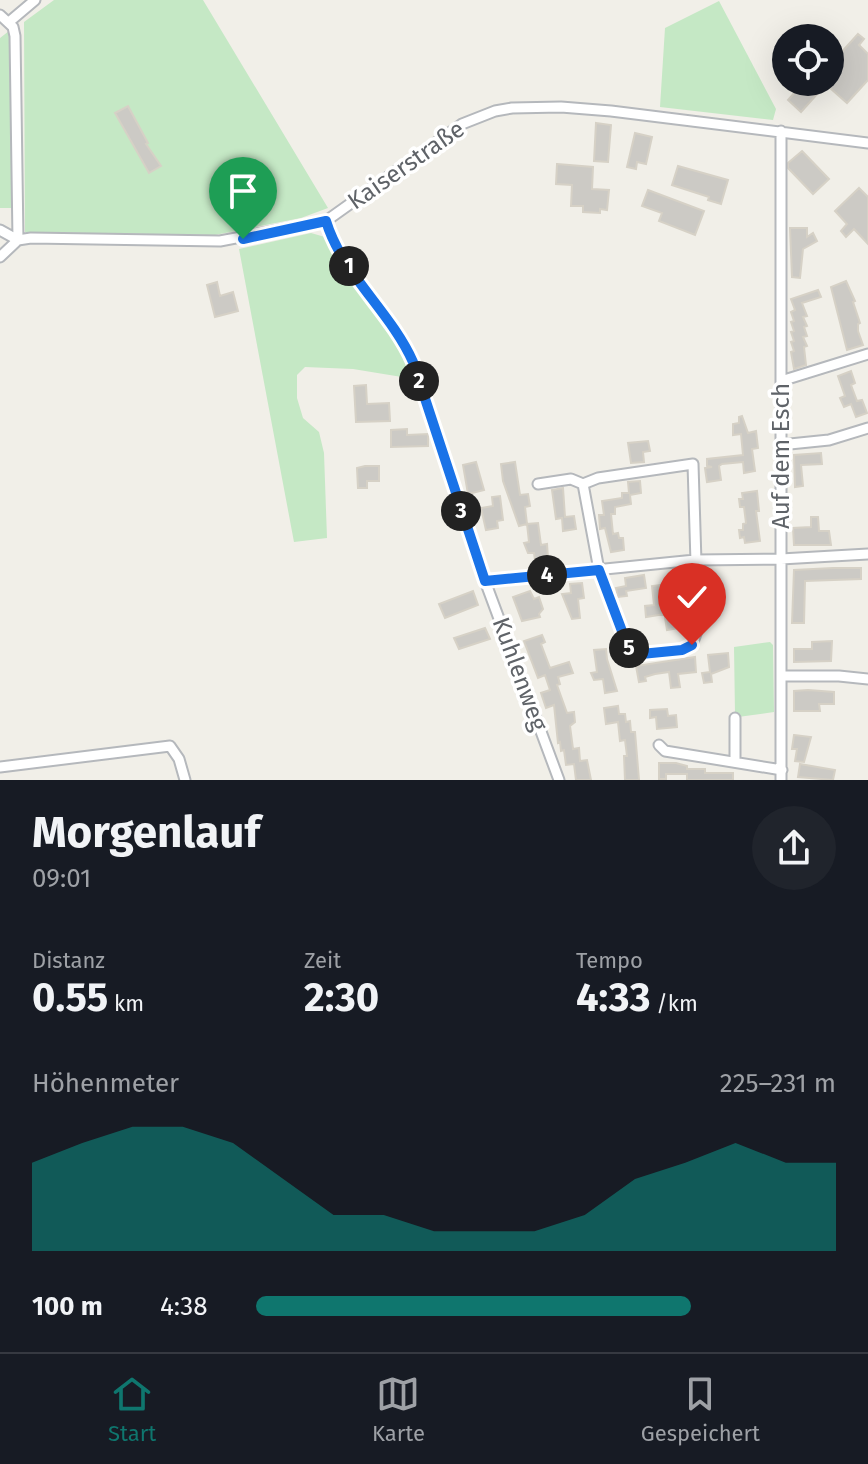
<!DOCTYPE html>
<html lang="de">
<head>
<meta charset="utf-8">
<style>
  body { margin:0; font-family:"Fira Sans",sans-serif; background:#20242c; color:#f1f3f6; height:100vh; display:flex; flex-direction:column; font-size:30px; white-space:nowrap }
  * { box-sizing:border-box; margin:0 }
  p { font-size:26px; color:#9ea1a6 }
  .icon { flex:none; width:44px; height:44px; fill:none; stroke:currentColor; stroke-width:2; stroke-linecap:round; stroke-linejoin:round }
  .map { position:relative; height:780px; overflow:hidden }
  .details { display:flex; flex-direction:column; background:#171b24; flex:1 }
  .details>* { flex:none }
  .buttons { position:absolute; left:772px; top:24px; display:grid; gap:16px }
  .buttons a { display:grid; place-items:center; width:72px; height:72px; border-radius:50%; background:#171b24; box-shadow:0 8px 32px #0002; font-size:40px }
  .pin { position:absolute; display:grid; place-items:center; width:68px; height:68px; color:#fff; margin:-82px -34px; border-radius:50% 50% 50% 0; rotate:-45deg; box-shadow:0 0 8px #0007 }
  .pin .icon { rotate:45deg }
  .km { position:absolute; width:40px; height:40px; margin:-20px; border-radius:50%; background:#222; color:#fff; font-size:22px; line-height:40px; text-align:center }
  .round { display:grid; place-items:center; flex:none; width:84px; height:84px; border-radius:42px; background:#20242c }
  .head { display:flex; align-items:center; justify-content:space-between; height:136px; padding:0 32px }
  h1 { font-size:44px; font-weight:700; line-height:60px }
  .metrics { display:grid; grid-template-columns:repeat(3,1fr); gap:12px; height:136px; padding:8px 32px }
  .metrics div { display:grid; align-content:center }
  .metrics b { font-size:40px; font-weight:700 }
  .metrics small { font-size:22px; font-weight:400 }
  .metrics p { font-size:22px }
  .chart { height:224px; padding:16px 32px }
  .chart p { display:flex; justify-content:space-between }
  .chart svg { width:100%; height:144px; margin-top:8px; fill:#0f766e; opacity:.7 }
  ul { padding:0 32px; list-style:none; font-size:26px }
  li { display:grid; grid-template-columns:128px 96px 1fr; align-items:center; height:60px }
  li i { height:20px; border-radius:10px; background:#0f766e }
  .tab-bar { display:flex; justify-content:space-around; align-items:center; height:112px; border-top:2px solid #363941; background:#171b24; font-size:22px; color:#9ea1a6 }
  .tab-bar a { display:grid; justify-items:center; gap:4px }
  .tab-bar .selected { color:#0f766e }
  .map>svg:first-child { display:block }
  .green { fill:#c5e8c5 }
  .building { fill:#cccac5; stroke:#d6d1c6; stroke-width:2 }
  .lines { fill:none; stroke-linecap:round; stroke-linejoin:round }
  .minor-casing { stroke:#b5b8bc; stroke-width:13 }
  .minor { stroke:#fff; stroke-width:9 }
  .route-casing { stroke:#fff; stroke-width:16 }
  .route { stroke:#1a73e8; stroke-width:10 }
  .labels { text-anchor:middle; stroke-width:7; stroke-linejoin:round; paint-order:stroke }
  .street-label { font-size:24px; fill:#5f6368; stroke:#fff }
</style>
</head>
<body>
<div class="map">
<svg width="868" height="780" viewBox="0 0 868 780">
  <rect width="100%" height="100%" fill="#f1efe8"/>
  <!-- green -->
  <path class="green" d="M54 0H203L328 208 301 218 215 235 25 232 24 22Z
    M719 1 776 109 773 120 660 107 665 28Z
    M9 31 10 47 12 208H0V38Z
    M311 233 325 237 402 348 414 379 353 369 305 367 297 375V398L303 418 319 432 324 453 327 538 294 542 239 249Z
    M770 642 773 645 774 712 738 717 735 714 734 647Z"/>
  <!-- building -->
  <path class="building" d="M858 34 864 39 859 45 868 54V80L847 103 830 88V65Z
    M804 82H828L801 112 788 100Z
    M128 106 148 143 146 144 161 166 149 173 115 113Z
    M596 123 611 125 608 162 594 161Z
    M635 133 652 137 646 164 637 162 636 169 627 167Z
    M802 151 829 179 813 194 788 168V163Z
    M557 164 593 167 592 189 609 190 607 210 600 209V213L583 212V206H571L572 185 556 184Z
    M678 166 728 180 721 204 708 200 709 197 672 185Z
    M859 188 868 197V244L854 229 846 237 841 231 847 224 835 211Z
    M648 190 704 211 695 235 659 221 662 213 642 206Z
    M790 228H807V237L813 233 817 241 803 249 800 278 792 277Z
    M846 281 855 301 853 302 860 323 858 324V331L863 345 847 350 831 287Z
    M217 282 220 296 233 292 238 311 215 317 207 285Z
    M818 290 821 297 802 303 807 316 803 317 807 326 804 327 807 336 803 337 807 346 804 347 806 365 794 369 791 352 794 351 791 342 794 341 791 332 794 331 791 322 794 321 791 312 795 310 791 299Z
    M851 371 855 383 851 385 857 401 862 400 867 413 856 417 851 404 844 407 840 398 845 396 838 376Z
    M366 385 367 404 389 403 390 421 356 422 354 386Z
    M742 416 748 433 756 431 758 448 752 449 755 471 744 473 743 462 722 464 719 466 721 480 707 482 705 468 712 467 707 466V459L743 455 741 434 733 435V424L739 423V417Z
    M407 429V435L428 434V446L391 447V430Z
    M648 441 650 451 643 452 644 462 631 463 628 443Z
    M821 453 822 464 801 465 803 486 795 487 794 455Z
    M476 462 484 490 468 494 463 465Z
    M515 462 520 495 528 494 530 506 525 507 527 524 519 526 503 481 501 464Z
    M365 466H379V481H367V488H358L357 468Z
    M640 481 641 493 630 495 631 504 615 507V514H611L613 534 618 533 619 538H623L624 550 611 552 605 528 600 529 599 515H604L602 501 622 498V493H629L628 482Z
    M563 488 565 517 574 516 576 529 563 531 562 518 556 519 552 490Z
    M757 491 759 511H756L760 541 745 543 744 537 740 538 739 530H743V524L746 523 744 507H740L739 499H743L742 493Z
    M500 496 503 520 497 521 498 528 486 530 481 508 493 506 492 497Z
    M811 517H818L819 531H829L831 545H794L793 528 811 527Z
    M538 523 541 545 547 544 548 558 535 560 534 553H528L524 543 529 542 527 524Z
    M833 568H861V579L805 581 804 623H792L794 570Z
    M644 575 646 588 626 591 627 596 618 597 616 588 626 586 625 578Z
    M582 583 584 598 578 599 580 618 572 619 562 594 571 593 570 584Z
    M660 585 664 609 680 607 682 620H678L679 628 667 630 664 611 665 614 646 617 645 606 654 605 652 586Z
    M473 591 478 605 445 618 439 604Z
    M530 591 534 599 539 597 543 609 539 614 540 617 522 621 513 597Z
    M485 628 490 639 459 649 454 638Z
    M542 635 545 642 541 644 550 668 569 662 573 673 558 677 560 684 557 685 567 713 574 712 575 722 570 726 573 749 579 748 580 761 587 760 591 780H576L574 764 566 765 564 750 561 751 560 742 558 743 554 705 546 708 541 693 550 690 545 675 538 678 524 641Z
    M832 641 831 661 794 662V649H812V642Z
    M606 649 607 659 617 691 605 693 603 679 594 680 591 673 597 672 594 650Z
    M728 653 729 667 711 674 712 682 704 683 702 673 710 672 708 655Z
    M695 657 696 672 678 674 680 687 671 688 669 672 655 674 645 677 646 681 639 682 636 666Z
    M808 690 834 692V704H819L820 711H794V691Z
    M618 706 619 714H625L626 722 630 721 631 732H635L639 780H625L624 756H627L625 740 620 741 618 722 606 724 604 708Z
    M667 709 668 716 676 715 677 727 657 729 656 717 650 718V710Z
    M794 735 811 737 804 762 795 761 797 749H792Z
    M659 763H676L687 766V769H705V773H733V780H687V774H666V779H659Z
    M800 764 835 770 833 780 798 777Z"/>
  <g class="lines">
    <defs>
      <path id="minor" d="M0 15 13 27 15 36 18 240 0 230
        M9 22 35 0
        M781 131V780
        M326 221C342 274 391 312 413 362L485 581 559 780
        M0 257 18 240 31 238 220 241 326 221 462 124 495 111 512 108 561 107 611 111 868 143
        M781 381 868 354
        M780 445 829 440 868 428
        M693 464 698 628 692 645 682 650 631 655 599 570 583 484 598 478Z
        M538 484 571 479 583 484
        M485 581 695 560 781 559 868 554
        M782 676H839L868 679
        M735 718V762
        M659 745 665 751 782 770
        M0 767 170 746 179 759 185 780"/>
    </defs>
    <!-- minor casing -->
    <use href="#minor" class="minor-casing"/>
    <!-- minor -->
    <use href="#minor" class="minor"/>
  </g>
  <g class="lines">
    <defs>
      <path id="route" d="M243 239 326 221C342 274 391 312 413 362L485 581 599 570 631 655 682 650 692 645"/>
    </defs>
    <!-- route casing -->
    <use href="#route" class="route-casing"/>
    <!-- route -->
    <use href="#route" class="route"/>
  </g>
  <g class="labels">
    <!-- street labels -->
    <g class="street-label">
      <text transform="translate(406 165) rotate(-35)" y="8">Kaiserstraße</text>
      <text transform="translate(781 456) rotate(-90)" y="8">Auf dem Esch</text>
      <text transform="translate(520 674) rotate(70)" y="8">Kuhlenweg</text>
    </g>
  </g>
</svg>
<div class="buttons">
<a><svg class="icon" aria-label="locate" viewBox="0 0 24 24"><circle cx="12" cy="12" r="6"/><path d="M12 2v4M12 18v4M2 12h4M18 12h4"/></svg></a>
</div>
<div class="pin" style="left:243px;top:239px;background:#1e9e55"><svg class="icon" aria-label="arrive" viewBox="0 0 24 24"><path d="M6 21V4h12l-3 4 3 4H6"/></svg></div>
<div class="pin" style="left:692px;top:645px;background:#d93025"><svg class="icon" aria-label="check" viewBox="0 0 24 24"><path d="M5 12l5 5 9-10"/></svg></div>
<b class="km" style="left:349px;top:266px">1</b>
<b class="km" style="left:419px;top:381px">2</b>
<b class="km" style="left:461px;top:511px">3</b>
<b class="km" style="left:547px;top:575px">4</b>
<b class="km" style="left:629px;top:648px">5</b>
</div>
<section class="details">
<div class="head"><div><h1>Morgenlauf</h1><p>09:01</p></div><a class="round"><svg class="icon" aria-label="share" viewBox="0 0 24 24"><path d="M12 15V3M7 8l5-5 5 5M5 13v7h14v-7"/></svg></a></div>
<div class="metrics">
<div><p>Distanz</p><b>0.55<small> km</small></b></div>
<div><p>Zeit</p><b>2:30</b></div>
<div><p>Tempo</p><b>4:33<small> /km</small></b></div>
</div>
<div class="chart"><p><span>Höhenmeter</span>225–231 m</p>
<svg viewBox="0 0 160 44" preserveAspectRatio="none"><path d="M0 44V17L10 11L20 6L30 6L40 11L50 22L60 33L70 33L80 38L90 38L100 38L110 33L120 22L130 17L140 11L150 17L160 17V44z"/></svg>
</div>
<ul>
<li><b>100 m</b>4:38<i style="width:75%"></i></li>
</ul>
</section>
<nav class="tab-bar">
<a class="selected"><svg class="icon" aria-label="home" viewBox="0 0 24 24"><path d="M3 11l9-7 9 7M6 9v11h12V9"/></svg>Start</a>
<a><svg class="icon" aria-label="map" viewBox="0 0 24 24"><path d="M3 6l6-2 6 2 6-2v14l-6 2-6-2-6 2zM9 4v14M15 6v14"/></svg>Karte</a>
<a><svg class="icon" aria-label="saved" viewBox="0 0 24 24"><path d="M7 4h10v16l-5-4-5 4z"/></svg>Gespeichert</a>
</nav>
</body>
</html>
